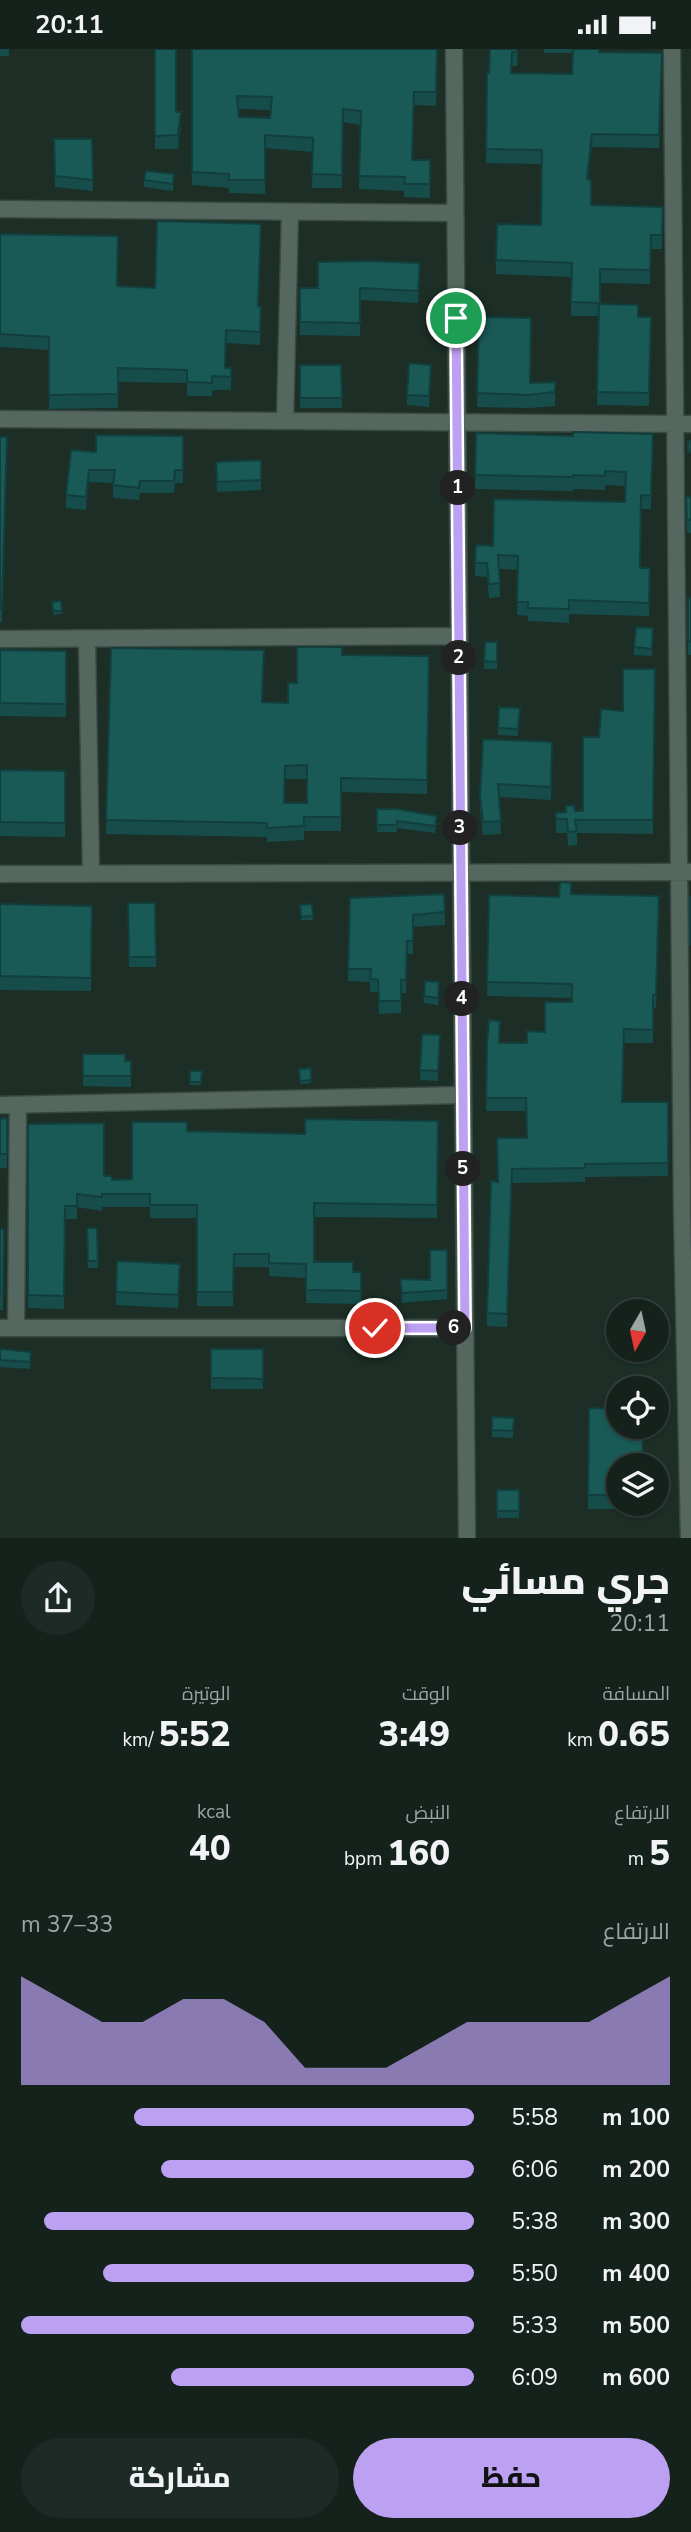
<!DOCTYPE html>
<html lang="ar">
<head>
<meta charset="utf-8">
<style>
  body { margin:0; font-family:"Nunito Sans",Cairo,sans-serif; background:#1e2a25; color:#f1f3f6; direction:rtl; height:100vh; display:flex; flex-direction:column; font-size:26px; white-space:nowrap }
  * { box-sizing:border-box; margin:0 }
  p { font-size:23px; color:#9da4a3 }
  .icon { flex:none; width:38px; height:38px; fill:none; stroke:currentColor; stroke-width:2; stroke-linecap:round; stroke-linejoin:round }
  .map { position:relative; height:1489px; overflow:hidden; direction:ltr }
  .panel { display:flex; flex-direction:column; background:#15221c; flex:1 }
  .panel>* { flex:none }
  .needle { width:46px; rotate:189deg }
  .tools { position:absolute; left:606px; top:1250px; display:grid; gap:14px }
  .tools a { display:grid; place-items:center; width:63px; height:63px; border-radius:50%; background:#15221c; box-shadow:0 2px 5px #0004,0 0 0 2px #343f3b; font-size:35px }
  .pin { position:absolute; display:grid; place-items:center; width:60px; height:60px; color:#fff; margin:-30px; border:4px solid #fff; border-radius:50%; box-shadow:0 2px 7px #0007 }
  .km { position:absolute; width:35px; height:35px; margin:-18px; border-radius:50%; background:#222; color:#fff; font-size:19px; line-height:35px; text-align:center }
  .round { display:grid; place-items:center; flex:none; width:74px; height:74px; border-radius:37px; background:#1e2a25 }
  .headline { display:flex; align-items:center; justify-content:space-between; height:119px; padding:0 21px }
  h1 { font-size:38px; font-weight:800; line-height:52px }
  .metrics { display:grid; grid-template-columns:repeat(3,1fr); gap:10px; height:119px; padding:7px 21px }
  .metrics div { display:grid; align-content:center }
  .metrics b { font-size:35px; font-weight:800 }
  .metrics small { font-size:19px; font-weight:400 }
  .metrics p { font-size:19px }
  .chart { height:196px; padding:14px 21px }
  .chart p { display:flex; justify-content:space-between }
  .chart svg { width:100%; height:126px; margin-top:7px; fill:#bca0f2; opacity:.7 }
  .button { display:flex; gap:14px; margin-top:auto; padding:14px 21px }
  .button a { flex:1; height:80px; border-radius:42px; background:#bca0f2; color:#111; font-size:28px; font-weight:800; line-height:80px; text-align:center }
  .button a+a { background:#1e2a25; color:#f1f3f6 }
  ul { padding:0 21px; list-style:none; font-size:23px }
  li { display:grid; grid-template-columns:112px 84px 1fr; align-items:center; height:52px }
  li i { height:18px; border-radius:9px; background:#bca0f2 }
  .status { display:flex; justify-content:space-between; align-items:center; height:49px; padding:0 35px; background:#15221c; direction:ltr }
  .status svg { height:19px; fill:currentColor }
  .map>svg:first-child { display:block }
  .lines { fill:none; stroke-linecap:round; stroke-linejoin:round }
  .minor-casing { stroke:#394942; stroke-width:19 }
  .minor { stroke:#54685f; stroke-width:16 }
  .wall { fill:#164d4a; fill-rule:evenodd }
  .shaded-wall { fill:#123e3c }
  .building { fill:#195956; stroke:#123e3c; stroke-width:2; fill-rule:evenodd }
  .route-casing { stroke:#fff; stroke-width:14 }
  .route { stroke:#bca0f2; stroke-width:9 }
</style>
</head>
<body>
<div class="status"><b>20:11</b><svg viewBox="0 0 49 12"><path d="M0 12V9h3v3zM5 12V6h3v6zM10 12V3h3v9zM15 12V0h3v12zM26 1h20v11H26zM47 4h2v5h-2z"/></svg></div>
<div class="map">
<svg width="691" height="1489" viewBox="0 0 691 1489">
  <rect width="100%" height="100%" fill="#1c2e26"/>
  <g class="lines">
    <defs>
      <path id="minor" d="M454 0 467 1489
        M672 0 682 1165 689 1489
        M0 160 455 164
        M0 370 691 375
        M285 371 290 163
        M0 590 459 587
        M87 591 91 824
        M0 825 691 823
        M0 1056 463 1046
        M16 1278 18 1056
        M0 1279H465"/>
    </defs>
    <!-- minor casing -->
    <use href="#minor" class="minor-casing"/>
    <!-- minor -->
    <use href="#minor" class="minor"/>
  </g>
  <!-- wall -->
  <path class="wall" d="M0 0H9V7H0Z
    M155 0 181 77 178 100H155Z
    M192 0H438L436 57 414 56 413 111H430V149L404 148V142L359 140 360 76 343 73 342 139H312L313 103 265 99V145L229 144V139L192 136ZM239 60 271 61 270 69 239 68Z
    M490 0H518L517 17H512V24L572 25 573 4H544V0H599V3L662 4 659 99 592 98 588 130 591 156 663 158 662 200H651L650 235 600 234V255L638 268H651L649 357 597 356 598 267H571V228L496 225V211L541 176 542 115 486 114 487 23 489 24Z
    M54 90H92L93 142 55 138Z
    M144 131 174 132 173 142 144 138Z
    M0 185 117 237 258 257 261 271 260 296 226 294V319H231V341H212V347H187V334L118 333V359L49 360V301L0 298Z
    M420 227 418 254 360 251V287L300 286V239H318Z
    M479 268 530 334 555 333V357L529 359 477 358Z
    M300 316H341L342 359H300Z
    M431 326 429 358 407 356V346Z
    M476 384 573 387 653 385 651 460H641L640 519H650L649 567 569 565V574L528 572V567L517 566 518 521 499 520 500 548 489 549 487 528 475 527V514L493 497 625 453V437L605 436V441L573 440V442L475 440Z
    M183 387V434H175L174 444H140L139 451 113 449V434L89 433 86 461 66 459V446L96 403Z
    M0 388H7L2 574 0 573Z
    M261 411V441L217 443 216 413Z
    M686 448H691V484H687Z
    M688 549H691V606H688Z
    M61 552 62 565 53 566 52 553Z
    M653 579 652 607 634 606V598Z
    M485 593H497V620H484Z
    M111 599 263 653 288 654 297 634 342 606 429 607 427 745 341 743V782H304V791L267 793V788L106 785ZM285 730H307V754H284Z
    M0 601 66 602V668L0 667Z
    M655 620 653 785 577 784V796L568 797 567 784H556V764L566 763V757L575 762H583L599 688 623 662Z
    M520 666 518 687 498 686V679Z
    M483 690 552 706 551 751 499 748 501 785 483 786 480 760Z
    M0 721 65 722V788L0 787Z
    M377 760 437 774 435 784 397 779V783H377Z
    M444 845 445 876 413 878V905H407L406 944H401V964L379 965 378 943H370V933L348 932 350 849Z
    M571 845 659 847 656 959H653V994H624L623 1053H668V1127L585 1128V1133L512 1134 507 1278 487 1277V1264L498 1133 526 1089V1062H486L487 994H527L545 983 572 953V949L487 947 489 846 559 848Z
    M128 854H155L156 918H129Z
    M0 855 92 857 91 942 0 941Z
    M312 855 313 871H301L300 856Z
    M439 940 438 956 424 954V947Z
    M422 985 440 986 438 1032 420 1031Z
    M83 1005 125 1012H131V1038L83 1037Z
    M311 1019V1034L300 1035 299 1020Z
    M190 1022H202L201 1036H190Z
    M0 1070 7 1083V1119H0Z
    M438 1072 437 1169 314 1168V1213L353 1223H361V1255L306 1254V1229L269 1227V1218H234L233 1257H197V1169H150V1158H102V1162L77 1158V1170H65L64 1260 28 1259V1075L104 1127 112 1131 132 1130 187 1082 305 1085Z
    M87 1179H97L98 1219H88Z
    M0 1180H4L3 1261H0Z
    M447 1201V1250L402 1254 400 1230 430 1231Z
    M180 1229 178 1259 116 1256V1243Z
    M0 1300 31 1310 30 1320 0 1318Z
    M211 1300H263V1340H211Z
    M589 1359 618 1416V1454H642V1460H588Z
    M492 1368 514 1369 513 1389 492 1388Z
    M497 1441H519V1469H497Z"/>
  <!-- shaded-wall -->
  <path class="shaded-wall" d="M181 63V77L178 100V86Z
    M592 85V98L587 144V130Z
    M89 421V433L86 461V448Z"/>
  <!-- building -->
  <path class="building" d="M155 0H176V63H181L178 86 155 87Z
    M192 0H437L436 43H414L412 111H430V135H404L405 128 359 127 361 62 343 60 342 126 312 125 313 89 265 86V131H229V125L192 123ZM237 47 272 48 270 69 239 68Z
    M490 0H517V3H512L511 24 572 25 573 0H599V3L662 4 659 86 592 85 587 130 591 131V156L663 158 662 186H651L650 221 600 220V254L571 253 572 214 496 211 497 175 541 176 542 101 486 100 487 23 489 24Z
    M54 90H92L93 131 55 127Z
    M146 122 174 125 173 135 144 131Z
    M157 172 261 175 258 257 261 258 260 283 226 281 225 319H231V328L212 327V334L187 333V321L118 319V345L49 346V288L0 285V185L118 187 117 237 155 239Z
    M368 212 420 214 418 242 360 239V274L300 273V239H318V213Z
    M599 255 638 256V268H651L649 344 597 343Z
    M479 268 531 269 530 334 555 333V343L529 346 477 344Z
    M409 314 431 316 429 347 407 346Z
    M300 316H341L342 349H300Z
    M573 383 653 385 651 447 641 446 640 519H650L649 554 569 551V560L528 559V553H517L518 507 498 506 500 534 489 535 487 514H475L476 496 493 497 494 450 625 453 626 423 605 422V427L573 426V428L475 426 476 384 573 387Z
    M96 386 183 387V421H175L174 432H140L139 439 113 436 115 421H89L86 448 66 446 71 401 96 403Z
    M0 388H7L2 560H0Z
    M688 392H691V403H688Z
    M261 411V431L217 433 216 413Z
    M686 448H691V471H687Z
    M688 549H691V593L688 592Z
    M61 552 62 562H53L52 553Z
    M636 578 653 579 652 600 634 598Z
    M485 593H497V613L484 612Z
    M297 598H342V606L429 607 427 731 341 729V768H304V777L267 779V774L106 771 111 599 264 601 262 653 288 654V634H297ZM307 716V754H284L285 717Z
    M0 601 66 602V655L0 654Z
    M623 620H655L653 771H575L577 782 568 783 567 770H556V764L566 763V757L574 756 575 762H583V688H599L601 660 623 662Z
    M499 658 520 659 518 680 498 679Z
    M483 690 552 693 551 738 498 735 501 772 483 773 480 747Z
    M0 721 65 722V774L0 773Z
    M377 760H397L437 767 435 777 397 772V776H377Z
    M560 833 571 834V845L659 847 656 946H653V981L624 980 622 1053H668V1114L585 1115V1119L512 1120 507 1265 487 1264 491 1132 498 1133 497 1089H527L526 1049H486L487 994 489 971 500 972 499 994H527V982L545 983V953H572V935L487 933 489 846 559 848Z
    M444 845 445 863 413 866V892H407L406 931H401V952H379L378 931 370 930 371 920H348L350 849Z
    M690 848H691V895H690Z
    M128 854H155L156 908H129Z
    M0 855 92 857 91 929 0 927Z
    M312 855 313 867 301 868 300 856Z
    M425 932 439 933 438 949 424 947Z
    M422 985 440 986 438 1022 420 1021Z
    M83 1005H125V1012H131V1027H83Z
    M311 1019V1031L300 1032 299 1020Z
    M190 1022H202L201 1033H190Z
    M7 1069V1105H0V1070Z
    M305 1070 438 1072 437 1156 314 1154V1213H353V1223H361V1242L306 1241V1215L269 1214V1205H234L233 1243H197V1156H150V1145H102V1148L77 1145V1157H65L64 1247 28 1246V1075L104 1074V1127H112V1131L132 1130V1073H187V1082L305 1085Z
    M87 1179H97L98 1212H88Z
    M0 1180H4L3 1247H0Z
    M430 1201H447V1241L402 1244 400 1230 430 1231Z
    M117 1212 180 1215 178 1246 116 1243Z
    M0 1300 31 1303 30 1313 0 1311Z
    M211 1300H263V1330L211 1329Z
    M589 1359 618 1360V1377H643L642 1416H618V1446H588Z
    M492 1368 514 1369 513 1382 492 1381Z
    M497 1441H519V1462H497Z"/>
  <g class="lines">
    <defs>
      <path id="route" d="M375 1279H465L456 269"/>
    </defs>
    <!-- route casing -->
    <use href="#route" class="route-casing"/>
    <!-- route -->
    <use href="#route" class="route"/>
  </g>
</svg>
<div class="tools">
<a><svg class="needle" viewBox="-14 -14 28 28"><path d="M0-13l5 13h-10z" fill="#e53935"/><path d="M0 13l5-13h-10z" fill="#9da4a3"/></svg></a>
<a><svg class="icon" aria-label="locate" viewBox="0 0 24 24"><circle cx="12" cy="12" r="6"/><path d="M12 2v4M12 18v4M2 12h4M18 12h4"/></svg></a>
<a><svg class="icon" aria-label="layers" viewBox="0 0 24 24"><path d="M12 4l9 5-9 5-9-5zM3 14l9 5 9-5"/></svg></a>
</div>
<div class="pin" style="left:456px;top:269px;background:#1e9e55"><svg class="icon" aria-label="arrive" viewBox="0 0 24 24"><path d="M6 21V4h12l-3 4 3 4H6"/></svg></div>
<div class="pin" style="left:375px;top:1279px;background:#d93025"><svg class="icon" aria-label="check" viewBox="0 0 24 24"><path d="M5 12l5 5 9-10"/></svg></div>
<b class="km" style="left:458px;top:439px">1</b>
<b class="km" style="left:459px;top:609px">2</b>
<b class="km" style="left:460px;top:779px">3</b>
<b class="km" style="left:462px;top:950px">4</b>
<b class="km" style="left:463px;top:1120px">5</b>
<b class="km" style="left:454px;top:1279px">6</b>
</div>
<section class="panel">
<div class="headline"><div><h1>جري مسائي</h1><p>20:11</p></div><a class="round"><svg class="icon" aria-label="share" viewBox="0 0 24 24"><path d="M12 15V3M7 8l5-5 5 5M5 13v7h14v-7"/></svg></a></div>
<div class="metrics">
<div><p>المسافة</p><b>0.65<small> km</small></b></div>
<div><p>الوقت</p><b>3:49</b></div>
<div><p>الوتيرة</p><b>5:52<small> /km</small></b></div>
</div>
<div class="metrics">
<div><p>الارتفاع</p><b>5<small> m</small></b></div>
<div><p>النبض</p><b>160<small> bpm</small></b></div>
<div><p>kcal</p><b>40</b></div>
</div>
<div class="chart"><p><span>الارتفاع</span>33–37 m</p>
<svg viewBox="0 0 160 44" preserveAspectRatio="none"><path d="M0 44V6L10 14L20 22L30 22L40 14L50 14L60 22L70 38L80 38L90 38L100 30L110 22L120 22L130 22L140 22L150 14L160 6V44z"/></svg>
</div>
<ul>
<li><b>100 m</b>5:58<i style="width:75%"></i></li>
<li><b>200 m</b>6:06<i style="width:69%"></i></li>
<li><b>300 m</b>5:38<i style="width:95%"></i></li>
<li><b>400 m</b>5:50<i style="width:82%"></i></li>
<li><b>500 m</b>5:33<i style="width:100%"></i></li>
<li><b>600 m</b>6:09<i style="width:67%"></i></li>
</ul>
<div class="button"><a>حفظ</a><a>مشاركة</a></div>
</section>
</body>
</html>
